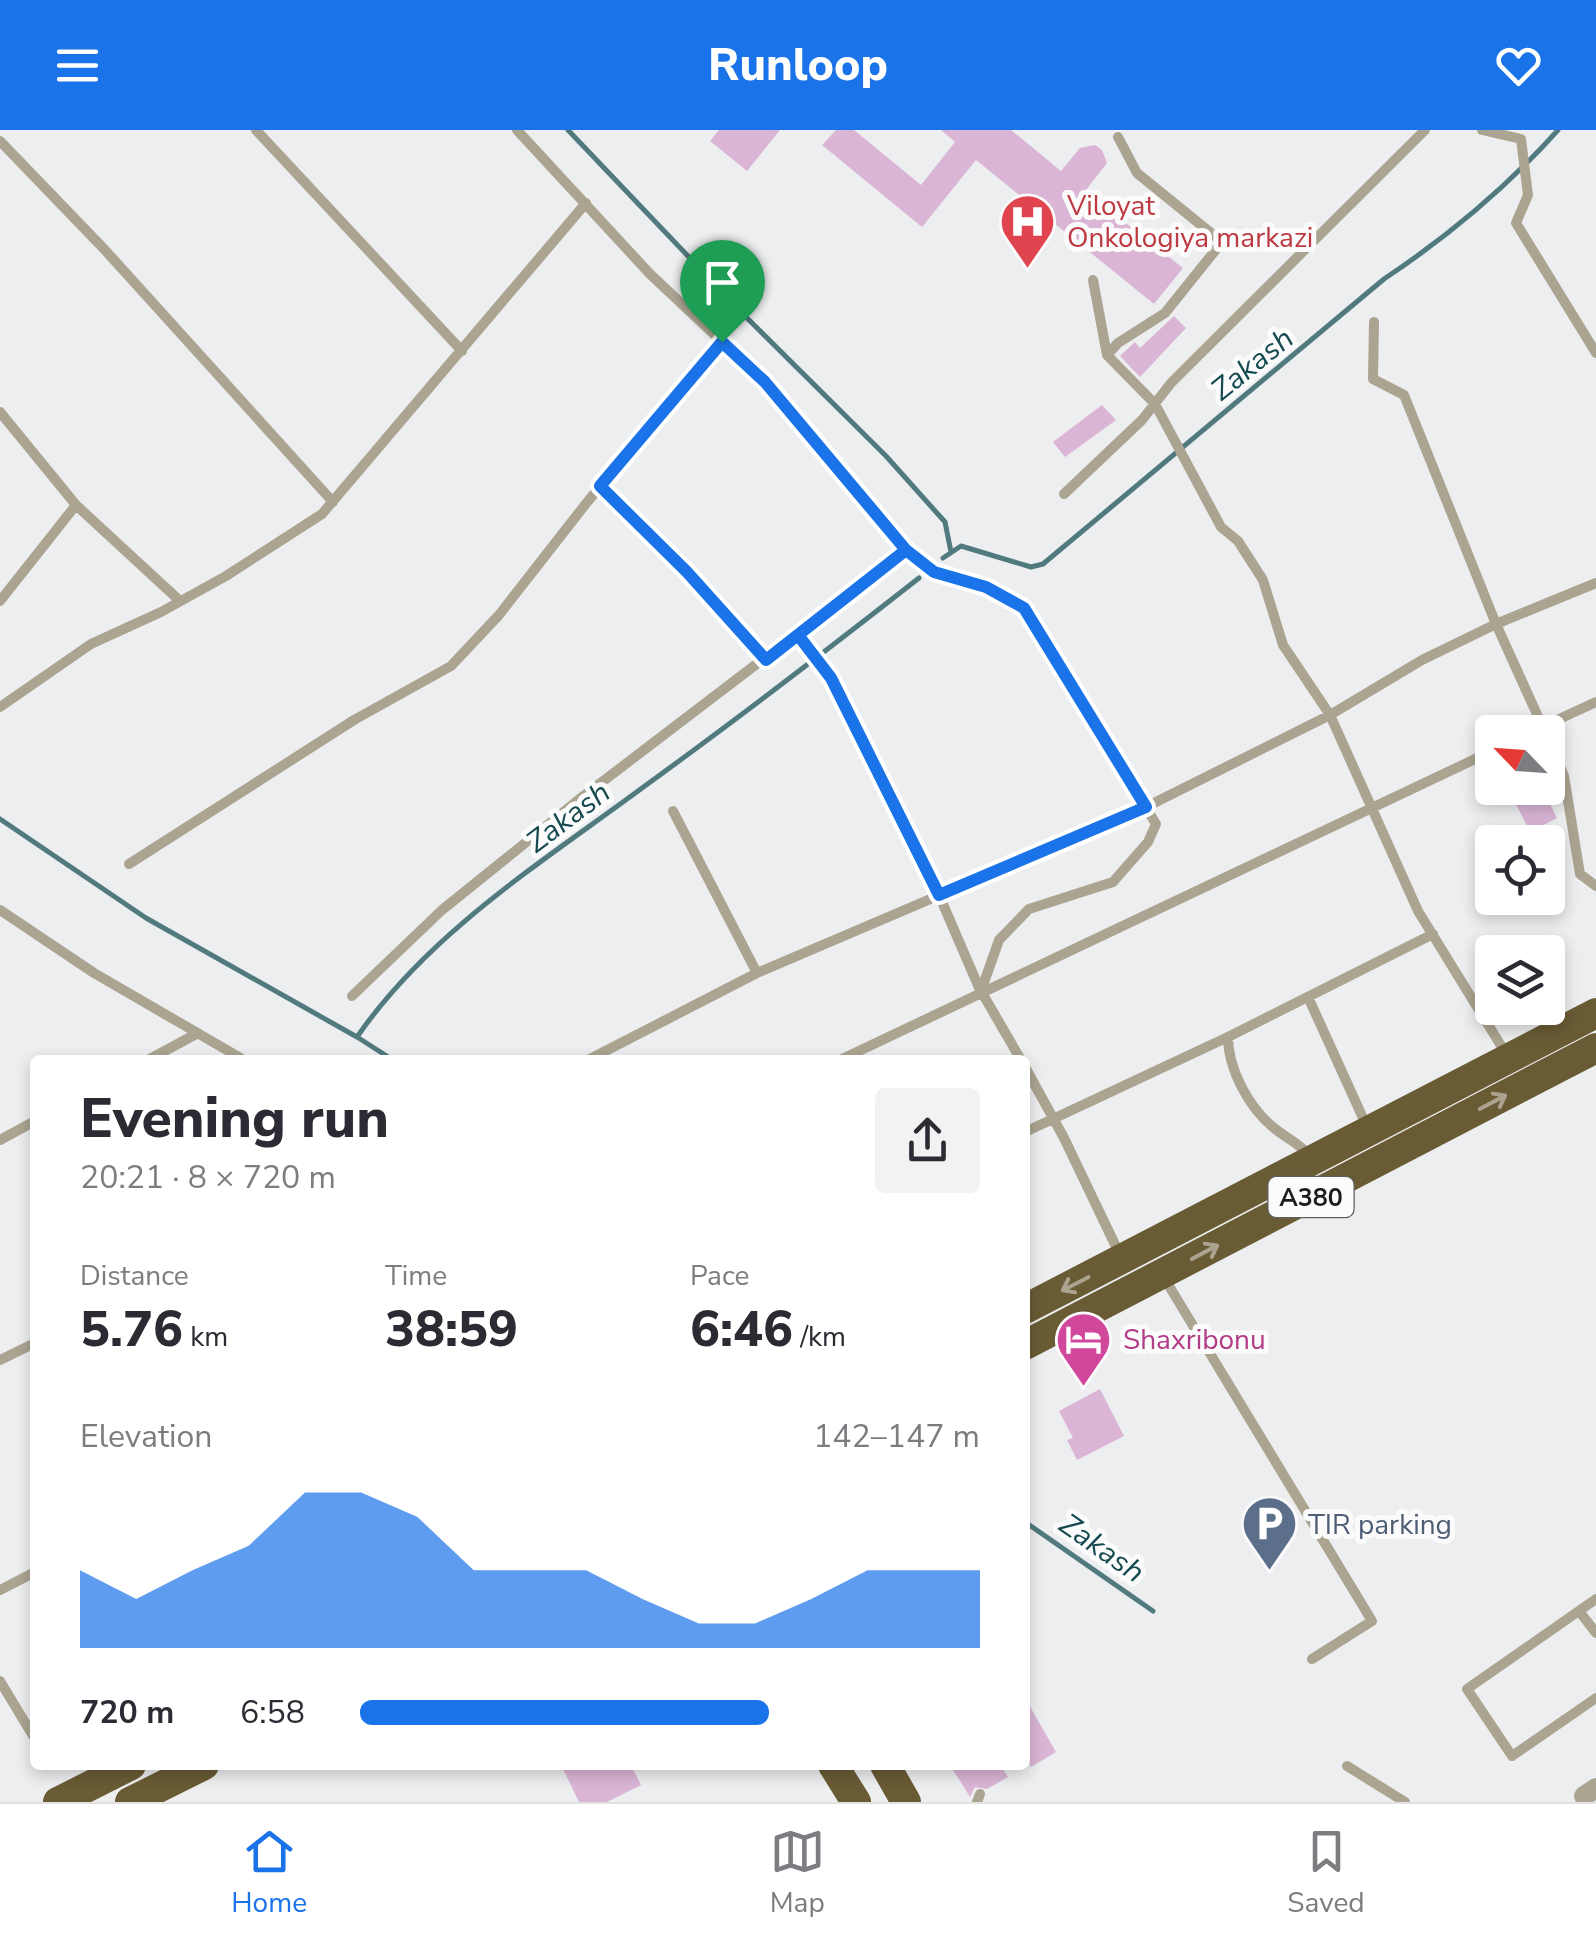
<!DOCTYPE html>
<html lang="en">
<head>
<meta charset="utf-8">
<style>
  body { margin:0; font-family:"Nunito Sans",sans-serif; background:#f2f2f3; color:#2b2b33; height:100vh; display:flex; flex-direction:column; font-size:38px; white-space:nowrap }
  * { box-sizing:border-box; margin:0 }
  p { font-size:32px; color:#7c7c81 }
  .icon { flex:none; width:55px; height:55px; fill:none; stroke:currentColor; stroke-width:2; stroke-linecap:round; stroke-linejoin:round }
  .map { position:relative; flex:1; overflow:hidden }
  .panel { position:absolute; left:30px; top:925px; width:1000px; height:715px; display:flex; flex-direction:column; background:#fff; border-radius:10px; box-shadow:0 5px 15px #0003 }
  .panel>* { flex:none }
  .needle { width:65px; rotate:295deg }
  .controls { position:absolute; left:1475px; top:585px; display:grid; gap:20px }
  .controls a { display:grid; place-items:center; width:90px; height:90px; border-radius:10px; background:#fff; box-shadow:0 5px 15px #0003; font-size:50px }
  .pin { position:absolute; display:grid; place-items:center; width:85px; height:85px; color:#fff; margin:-102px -42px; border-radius:50% 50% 50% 0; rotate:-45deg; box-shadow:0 0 10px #0007 }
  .pin .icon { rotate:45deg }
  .round { display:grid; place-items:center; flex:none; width:105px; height:105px; border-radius:10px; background:#f2f2f3 }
  .summary { display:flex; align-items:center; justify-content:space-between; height:170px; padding:0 50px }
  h1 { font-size:55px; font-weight:800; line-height:75px }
  .stats { display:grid; grid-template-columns:repeat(3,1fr); gap:15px; height:170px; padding:10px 50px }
  .stats div { display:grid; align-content:center }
  .stats b { font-size:50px; font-weight:800 }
  .stats small { font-size:28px; font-weight:400 }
  .stats p { font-size:28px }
  .chart { height:280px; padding:20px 50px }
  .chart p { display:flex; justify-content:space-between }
  .chart svg { width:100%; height:180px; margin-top:10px; fill:#1a73e8; opacity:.7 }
  ul { padding:0 50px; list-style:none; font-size:32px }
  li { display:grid; grid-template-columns:160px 120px 1fr; align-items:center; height:75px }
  li i { height:25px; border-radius:12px; background:#1a73e8 }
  header { display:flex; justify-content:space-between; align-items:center; height:130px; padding:0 50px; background:#1a73e8; color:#fff; font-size:45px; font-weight:800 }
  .dock { display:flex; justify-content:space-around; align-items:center; height:140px; border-top:2px solid #e1e1e2; background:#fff; font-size:28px; color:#7c7c81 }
  .dock a { display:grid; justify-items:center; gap:5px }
  .dock .selected { color:#1a73e8 }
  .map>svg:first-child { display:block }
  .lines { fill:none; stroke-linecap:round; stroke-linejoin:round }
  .stream { stroke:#507a7e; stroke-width:5 }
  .building { fill:#dab5d6 }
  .service { stroke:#aba491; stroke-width:10 }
  .minor { stroke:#aba491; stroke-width:20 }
  .trunk { stroke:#695b34; stroke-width:30 }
  .oneway { stroke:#aba38e }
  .route-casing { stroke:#fff; stroke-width:20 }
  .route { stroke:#1a73e8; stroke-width:12 }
  .labels { text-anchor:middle; stroke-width:10; stroke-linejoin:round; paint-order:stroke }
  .shield { fill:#fbfbfc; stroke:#5f5f5f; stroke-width:2.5 }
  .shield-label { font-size:25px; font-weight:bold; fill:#1c1c1c }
  .health-label { font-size:28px; fill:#be3a42; stroke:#fbfbfc; text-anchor:start }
  .hotel-label { font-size:28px; fill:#b23c85; stroke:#fbfbfc; text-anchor:start }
  .service-label { font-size:28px; fill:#4e5e75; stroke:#fbfbfc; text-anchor:start }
  .water-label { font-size:30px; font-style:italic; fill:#144a4f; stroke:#fbfbfc }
</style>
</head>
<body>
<header><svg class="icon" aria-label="menu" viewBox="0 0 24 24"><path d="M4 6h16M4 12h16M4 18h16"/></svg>Runloop<svg class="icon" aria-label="heart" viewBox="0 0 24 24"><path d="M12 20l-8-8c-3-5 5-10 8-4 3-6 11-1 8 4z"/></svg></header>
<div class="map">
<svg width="1596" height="1672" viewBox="0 0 1596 1672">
  <rect width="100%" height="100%" fill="#edeeef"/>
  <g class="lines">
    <!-- stream -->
    <path class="stream" d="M568 0 746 187 886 326 945 392 951 422
      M943 428 961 416 1031 437 1043 434 1384 149C1447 107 1507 57 1558 0
      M0 689 146 788 357 907 393 930
      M357 907C428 804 539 734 638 661 733 592 826 521 919 448
      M1025 1392 1153 1481"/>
  </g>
  <!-- building -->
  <path class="building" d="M719 0H780L747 41 710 11Z
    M836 0H854L921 55 955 12 941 0H1011L1061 41 1080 18 1095 15 1102 20 1107 33 1085 61 1183 138 1154 174 976 30 922 97 822 15Z
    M1174 186 1186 198 1140 247 1120 226 1135 212 1140 218Z
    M1102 275 1116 290 1065 327 1053 312Z
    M1508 658H1542L1557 688 1530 702Z
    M1100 1259 1124 1306 1077 1330 1067 1310 1073 1308 1059 1281Z
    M1025 1568 1056 1622 1031 1637 1029 1633 1025 1636Z
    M561 1635H631L641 1655 607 1672H579Z
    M950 1635H1000L1008 1647 987 1659 975 1657 970 1667Z"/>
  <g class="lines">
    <!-- service -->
    <path class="service" d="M256 0 462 221
      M517 0 650 144 765 252 916 430 934 442 986 457 1024 478 1156 694 1148 712 1113 752 1029 779 999 810 981 861 1021 930
      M1482 0 1521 9 1528 65 1516 93 1596 223
      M0 11 105 120 333 372
      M1093 150 1107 225 1155 274 1221 397 1238 411 1263 450 1283 515 1330 585 1418 781 1508 927
      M1374 192 1373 249 1404 265 1496 494 1545 602
      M1107 225 1118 213 1165 183 1222 112 1137 43 1118 7
      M0 282 76 375 180 471
      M600 356 687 442 766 530
      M1064 364 1142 290 1171 253 1425 0
      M0 471 76 375
      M798 505 831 548 939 765 980 860
      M0 577 91 514 161 482 226 446 322 384 586 73
      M1531 602 1596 572
      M1548 609 1564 646 1580 744 1596 756
      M129 734 354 590 451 536 499 485 588 371 722 212
      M0 780 94 843 244 930
      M757 843 1146 677 1330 585 1422 530 1496 494 1596 453
      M352 866 442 780 581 668 906 420
      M1308 867 1368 999
      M1228 907C1228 939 1249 978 1274 998 1289 1010 1298 1012 1312 1028
      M148 930 198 903
      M588 930 757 843 673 681
      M840 930 1492 621
      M1025 937 1064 1008 1120 1125
      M1025 1002 1228 907 1433 804
      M0 1010 35 991
      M1163 1146 1372 1491 1312 1529
      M0 1230 35 1213
      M0 1460 35 1442
      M1596 1469 1467 1559 1512 1626 1596 1568
      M1579 1481 1596 1503
      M0 1551 35 1609
      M1347 1636 1405 1672
      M977 1672 980 1664"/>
    <!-- minor -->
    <path class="minor" d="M1584 1666 1596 1658"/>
    <!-- trunk -->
    <path class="trunk" d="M1025 1179 1596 883
      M1025 1215 1596 918
      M833 1635 856 1672
      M885 1635 906 1672
      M58 1672 131 1635
      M130 1672 204 1635"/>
  </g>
  <!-- one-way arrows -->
  <defs><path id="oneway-shaft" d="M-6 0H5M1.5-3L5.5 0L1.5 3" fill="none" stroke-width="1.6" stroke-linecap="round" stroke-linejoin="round" transform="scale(2.5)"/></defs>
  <g class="oneway">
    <use href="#oneway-shaft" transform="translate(1493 972) rotate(-28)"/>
    <use href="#oneway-shaft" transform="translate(1205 1122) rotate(-28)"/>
    <use href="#oneway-shaft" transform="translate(1075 1154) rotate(153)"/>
  </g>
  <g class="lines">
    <defs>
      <path id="route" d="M722 212 765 252 906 420 798 505 831 548 939 765 1146 677 1024 478 986 457 934 442 906 420 766 530 687 442 600 356 722 212"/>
    </defs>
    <!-- route casing -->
    <use href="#route" class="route-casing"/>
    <!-- route -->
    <use href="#route" class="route"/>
  </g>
  <!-- icons -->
  <defs>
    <symbol id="hospital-pin" viewBox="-11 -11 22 30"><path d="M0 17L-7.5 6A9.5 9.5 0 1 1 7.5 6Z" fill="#e0444e" stroke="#fbfbfc"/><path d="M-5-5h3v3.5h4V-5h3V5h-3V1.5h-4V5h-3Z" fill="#fff"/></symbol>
    <symbol id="hotel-pin" viewBox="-11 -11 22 30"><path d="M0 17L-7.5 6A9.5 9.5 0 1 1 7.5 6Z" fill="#d1479c" stroke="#fbfbfc"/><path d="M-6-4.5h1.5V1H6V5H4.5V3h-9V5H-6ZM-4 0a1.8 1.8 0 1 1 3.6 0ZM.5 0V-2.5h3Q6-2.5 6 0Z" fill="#fff"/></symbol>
    <symbol id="parking-pin" viewBox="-11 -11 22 30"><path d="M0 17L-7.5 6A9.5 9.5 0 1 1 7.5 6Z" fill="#5c6f8a" stroke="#fbfbfc"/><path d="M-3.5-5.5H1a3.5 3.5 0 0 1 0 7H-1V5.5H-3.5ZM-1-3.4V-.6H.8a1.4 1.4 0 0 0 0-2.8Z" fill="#fff"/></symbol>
  </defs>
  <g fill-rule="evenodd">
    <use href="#hospital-pin" x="996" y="60" width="63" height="86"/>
    <use href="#hotel-pin" x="1052" y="1178" width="63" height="86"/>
    <use href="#parking-pin" x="1238" y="1362" width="63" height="86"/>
  </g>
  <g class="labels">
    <!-- shield labels -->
    <rect class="shield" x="1268.5" y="1047" width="85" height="40" rx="8"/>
    <g class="shield-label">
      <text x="1311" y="1076">A380</text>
    </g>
    <!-- health labels -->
    <g class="health-label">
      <text x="1067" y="85">Viloyat<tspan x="1067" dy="32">Onkologiya markazi</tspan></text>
    </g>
    <!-- hotel labels -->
    <g class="hotel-label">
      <text x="1123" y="1219">Shaxribonu</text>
    </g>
    <!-- service labels -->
    <g class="service-label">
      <text x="1308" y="1404">TIR parking</text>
    </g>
    <!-- water labels -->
    <g class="water-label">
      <text transform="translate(1252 234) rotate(-39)" y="10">Zakash</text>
      <text transform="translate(568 687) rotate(-37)" y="10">Zakash</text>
      <text transform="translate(1102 1418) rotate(35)" y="10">Zakash</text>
    </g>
  </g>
</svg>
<div class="controls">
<a><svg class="needle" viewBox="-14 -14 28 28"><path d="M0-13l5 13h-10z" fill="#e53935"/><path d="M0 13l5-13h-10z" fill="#7c7c81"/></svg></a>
<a><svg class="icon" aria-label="locate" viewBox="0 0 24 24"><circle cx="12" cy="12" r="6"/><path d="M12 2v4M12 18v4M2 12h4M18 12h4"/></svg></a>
<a><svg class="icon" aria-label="layers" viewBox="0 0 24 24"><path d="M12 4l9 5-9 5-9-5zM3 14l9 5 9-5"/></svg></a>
</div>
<div class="pin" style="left:722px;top:212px;background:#1e9e55"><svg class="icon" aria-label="arrive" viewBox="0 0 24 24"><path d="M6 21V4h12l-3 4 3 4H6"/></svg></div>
<section class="panel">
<div class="summary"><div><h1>Evening run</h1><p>20:21 · 8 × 720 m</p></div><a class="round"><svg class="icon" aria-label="share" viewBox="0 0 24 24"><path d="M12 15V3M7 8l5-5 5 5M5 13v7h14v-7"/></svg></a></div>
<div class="stats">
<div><p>Distance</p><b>5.76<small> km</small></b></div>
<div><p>Time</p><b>38:59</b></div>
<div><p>Pace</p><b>6:46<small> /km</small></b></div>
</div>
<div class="chart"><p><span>Elevation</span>142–147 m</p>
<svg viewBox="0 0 160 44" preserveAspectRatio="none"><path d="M0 44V25L10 32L20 25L30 19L40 6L50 6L60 12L70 25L80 25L90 25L100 32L110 38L120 38L130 32L140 25L150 25L160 25V44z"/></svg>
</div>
<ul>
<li><b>720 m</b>6:58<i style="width:66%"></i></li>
</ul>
</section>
</div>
<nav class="dock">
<a class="selected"><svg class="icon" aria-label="home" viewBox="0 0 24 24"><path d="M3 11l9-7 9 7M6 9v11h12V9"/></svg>Home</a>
<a><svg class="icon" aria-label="map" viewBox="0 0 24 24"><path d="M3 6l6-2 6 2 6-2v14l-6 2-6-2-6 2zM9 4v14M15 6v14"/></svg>Map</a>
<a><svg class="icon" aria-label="saved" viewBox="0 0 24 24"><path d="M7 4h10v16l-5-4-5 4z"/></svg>Saved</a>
</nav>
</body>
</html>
